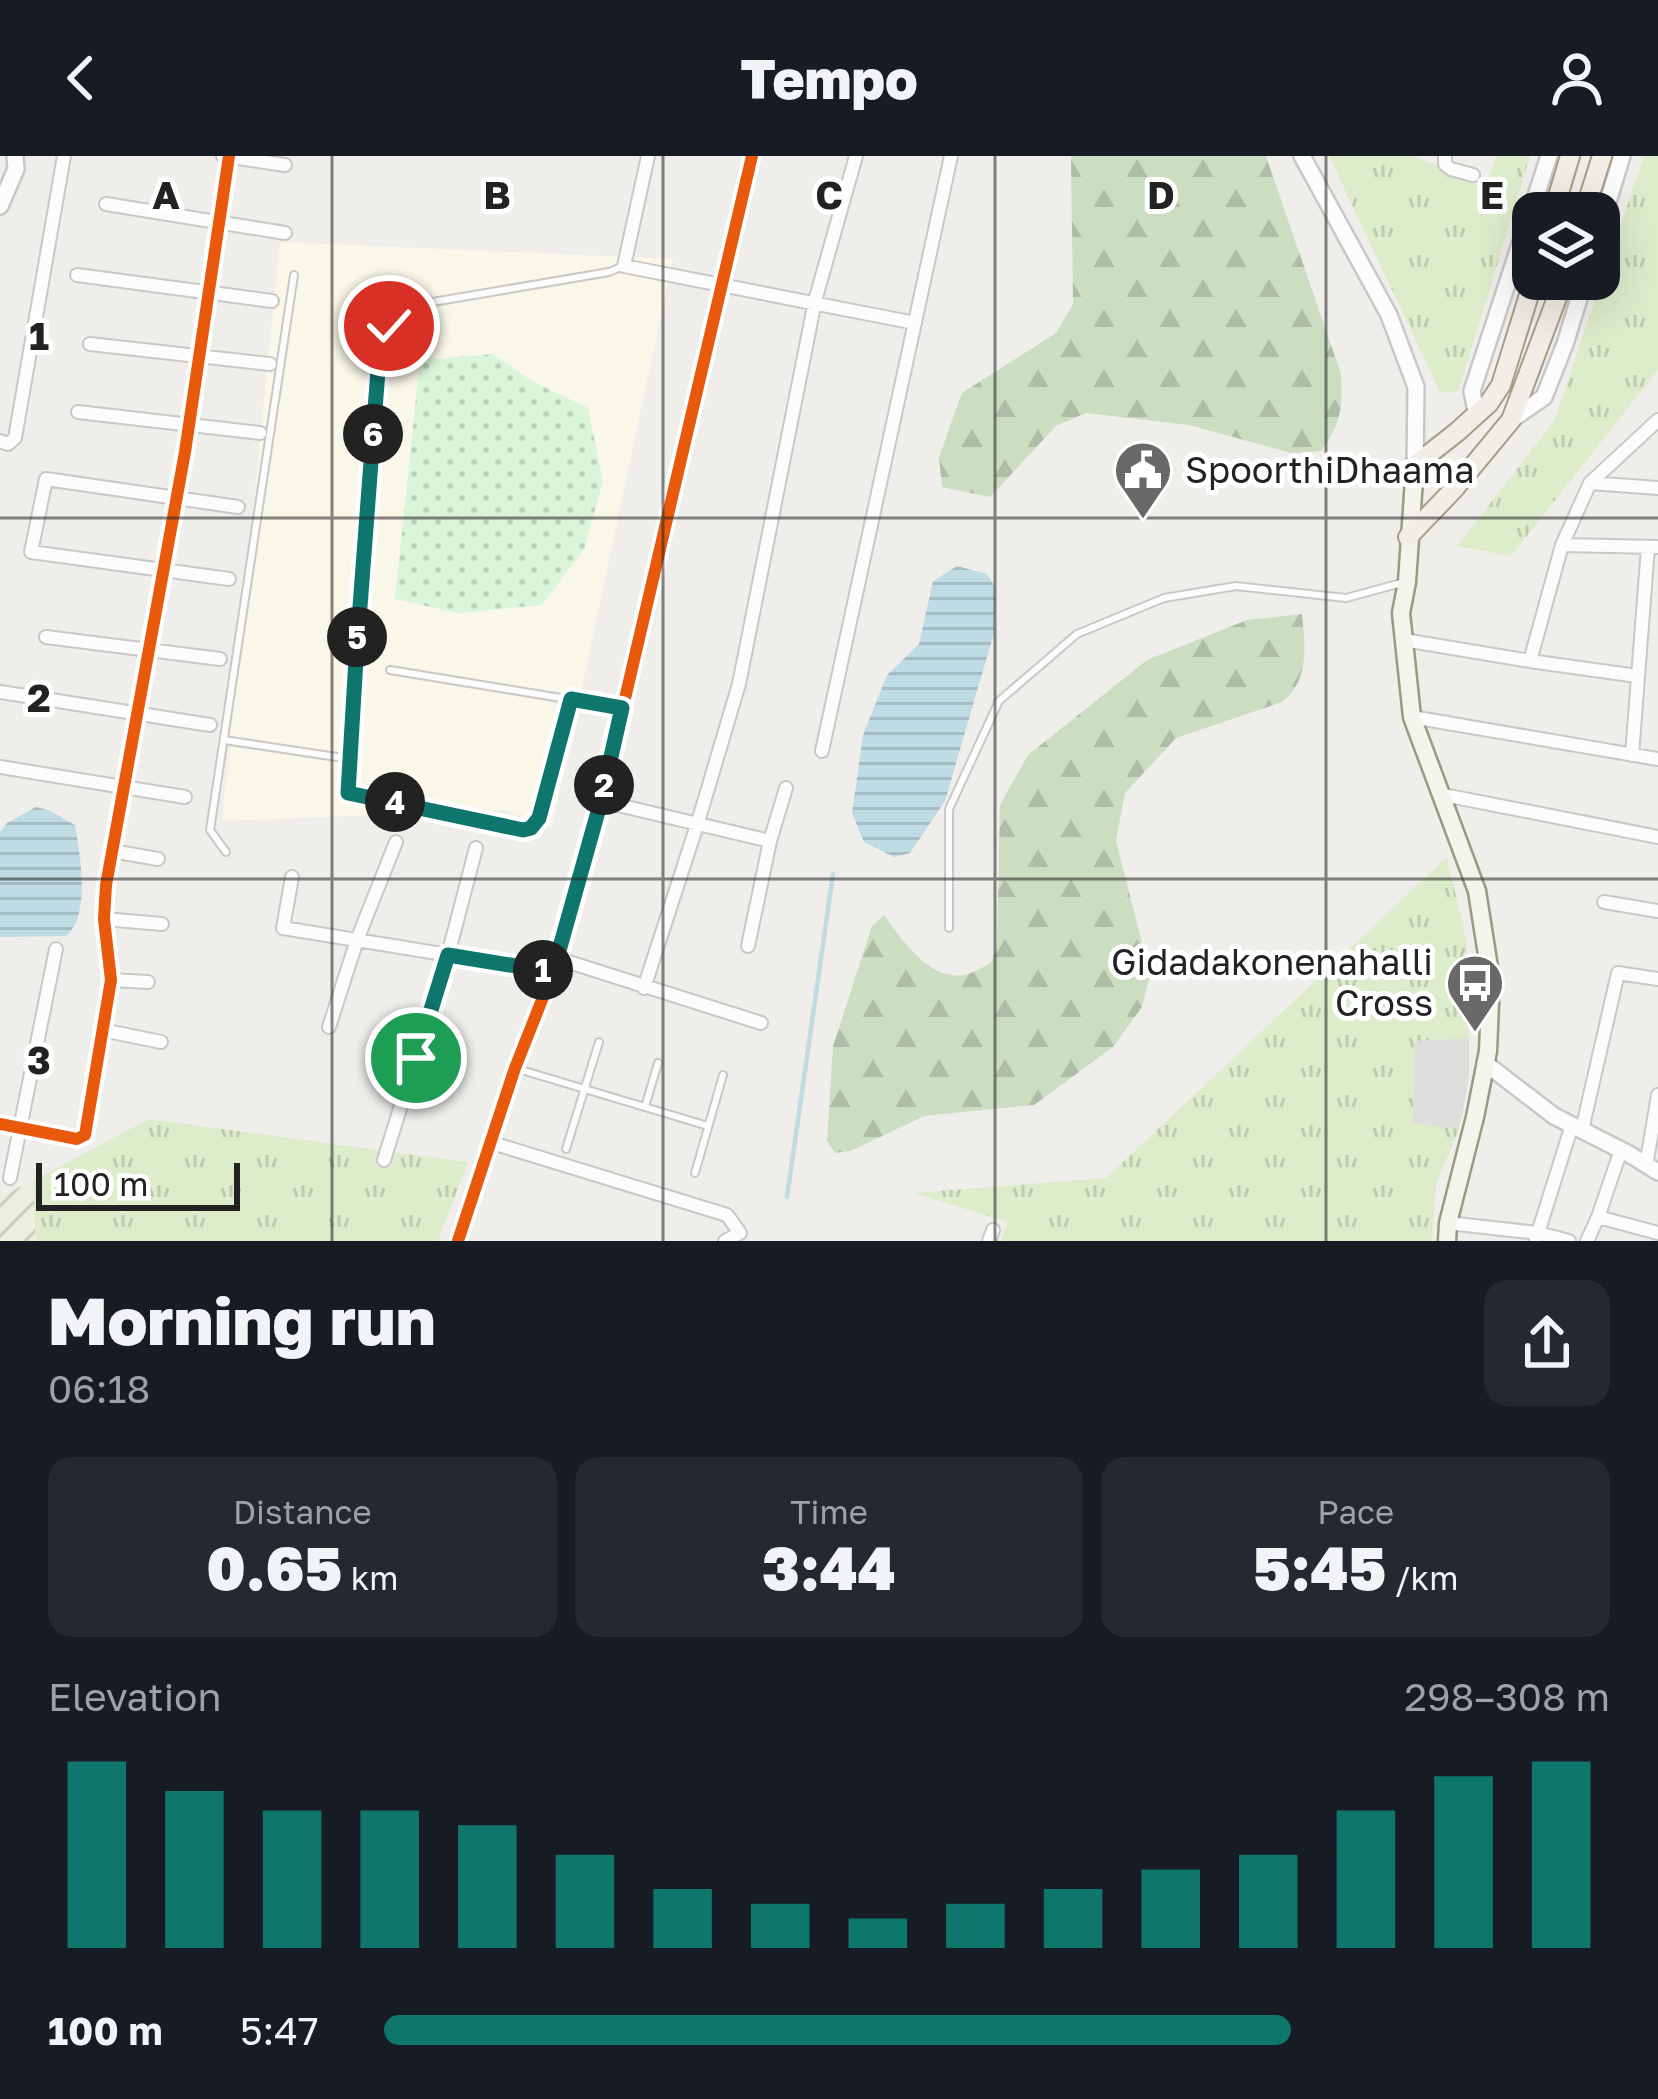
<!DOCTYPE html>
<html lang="en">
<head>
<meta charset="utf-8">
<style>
  body { margin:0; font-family:"Golos Text",sans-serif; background:#242831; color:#f1f3f6; height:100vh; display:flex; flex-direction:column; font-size:45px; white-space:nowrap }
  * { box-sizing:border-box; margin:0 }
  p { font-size:39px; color:#9ea1a6 }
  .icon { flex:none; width:66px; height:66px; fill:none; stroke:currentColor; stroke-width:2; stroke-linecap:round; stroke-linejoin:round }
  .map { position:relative; height:1085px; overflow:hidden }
  .panel { display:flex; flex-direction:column; background:#171b24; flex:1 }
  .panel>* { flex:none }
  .tools { position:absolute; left:1512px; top:36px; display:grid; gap:24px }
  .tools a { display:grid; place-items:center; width:108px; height:108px; border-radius:24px; background:#171b24; box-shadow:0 12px 48px #0002; font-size:60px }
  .scale { position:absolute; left:36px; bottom:30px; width:204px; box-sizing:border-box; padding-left:12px; border:6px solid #222; border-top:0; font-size:33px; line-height:42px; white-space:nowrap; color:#222; -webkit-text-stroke:9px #fff; paint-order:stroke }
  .pin { position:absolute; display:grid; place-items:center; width:102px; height:102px; color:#fff; margin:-51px; border:6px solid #fff; border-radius:50%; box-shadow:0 3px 12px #0007 }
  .km { position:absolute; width:60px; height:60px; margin:-30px; border-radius:50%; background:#222; color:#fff; font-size:33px; line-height:60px; text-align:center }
  .round { display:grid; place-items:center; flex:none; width:126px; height:126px; border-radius:24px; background:#242831 }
  .overview { display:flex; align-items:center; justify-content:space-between; height:204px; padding:0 48px }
  h1 { font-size:66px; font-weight:800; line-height:90px }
  .figures { display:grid; grid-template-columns:repeat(3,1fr); gap:18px; height:204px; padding:12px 48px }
  .figures div { display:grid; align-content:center; border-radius:24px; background:#242831; text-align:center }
  .figures b { font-size:60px; font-weight:800 }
  .figures small { font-size:33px; font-weight:400 }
  .figures p { font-size:33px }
  .chart { height:336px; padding:24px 48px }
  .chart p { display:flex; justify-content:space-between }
  .chart svg { width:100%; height:216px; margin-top:12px; stroke:#0f766e; stroke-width:6 }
  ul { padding:0 48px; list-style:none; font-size:39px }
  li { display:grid; grid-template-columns:192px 144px 1fr; align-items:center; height:90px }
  li i { height:30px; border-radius:15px; background:#0f766e }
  header { display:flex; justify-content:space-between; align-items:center; height:156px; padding:0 48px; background:#171b24; font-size:54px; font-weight:800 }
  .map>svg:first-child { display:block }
  .education { fill:#f8f7e8 }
  .religious { fill:#dededc }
  .farmland { fill:url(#farmland-furrows) }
  .grass { fill:url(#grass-tufts) }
  .forest { fill:url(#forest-firs) }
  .park { fill:url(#park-dots) }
  .water { fill:url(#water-rules) }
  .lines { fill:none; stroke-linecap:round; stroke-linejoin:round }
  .stream { stroke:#bfdbe3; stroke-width:4.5 }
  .service-casing { stroke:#c9c8c7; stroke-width:10 }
  .minor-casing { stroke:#c9c8c7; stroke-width:16 }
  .tertiary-casing { stroke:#c9c8c7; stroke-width:20 }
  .secondary-casing { stroke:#999a82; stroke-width:21 }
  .primary-casing { stroke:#a79c86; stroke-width:22 }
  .service { stroke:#fdfcfc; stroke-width:6 }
  .minor { stroke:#fdfcfc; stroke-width:12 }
  .tertiary { stroke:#fdfcfc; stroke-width:15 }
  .secondary { stroke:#f4f4ed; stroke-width:16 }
  .primary { stroke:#f3ede7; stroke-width:18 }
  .cycleway-casing { stroke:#fff; stroke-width:20 }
  .cycleway { stroke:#e8590c; stroke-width:12 }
  .route-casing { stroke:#fff; stroke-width:24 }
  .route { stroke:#0f766e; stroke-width:15 }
  .grid { fill:none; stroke:#222; stroke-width:3; stroke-opacity:0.55 }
  .labels { text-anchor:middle; stroke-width:10; stroke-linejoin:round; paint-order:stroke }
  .poi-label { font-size:36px; fill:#222; stroke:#fff; text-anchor:start }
  .grid-label { font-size:39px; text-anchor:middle; font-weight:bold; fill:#222; stroke:#fff; stroke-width:10; stroke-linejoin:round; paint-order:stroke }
</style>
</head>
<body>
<header><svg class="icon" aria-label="back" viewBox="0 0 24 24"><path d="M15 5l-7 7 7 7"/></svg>Tempo<svg class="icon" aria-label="person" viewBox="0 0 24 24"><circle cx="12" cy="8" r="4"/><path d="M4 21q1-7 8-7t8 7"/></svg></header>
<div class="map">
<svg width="1658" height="1085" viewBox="0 0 1658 1085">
  <defs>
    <pattern id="farmland-furrows" width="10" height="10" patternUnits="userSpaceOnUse" patternTransform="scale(3)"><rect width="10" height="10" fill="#efefdf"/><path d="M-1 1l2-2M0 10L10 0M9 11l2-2" fill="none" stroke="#cdcdbf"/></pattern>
    <pattern id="grass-tufts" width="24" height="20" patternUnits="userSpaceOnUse" patternTransform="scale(3)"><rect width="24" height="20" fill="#ddeccb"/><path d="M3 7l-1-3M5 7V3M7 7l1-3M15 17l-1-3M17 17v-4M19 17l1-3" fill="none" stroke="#bdcaae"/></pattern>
    <pattern id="forest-firs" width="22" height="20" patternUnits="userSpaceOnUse" patternTransform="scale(3)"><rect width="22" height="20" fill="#cbdec1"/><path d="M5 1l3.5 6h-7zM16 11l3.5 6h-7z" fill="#aebea6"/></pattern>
    <pattern id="park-dots" width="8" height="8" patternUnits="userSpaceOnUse" patternTransform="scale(3)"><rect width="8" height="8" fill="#daf5da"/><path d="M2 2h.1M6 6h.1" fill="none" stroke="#bbd2bb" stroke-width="1.8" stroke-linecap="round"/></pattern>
    <pattern id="water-rules" width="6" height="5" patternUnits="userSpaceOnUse" patternTransform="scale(3)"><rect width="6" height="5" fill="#bfdbe3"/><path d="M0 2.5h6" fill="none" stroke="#a4bcc2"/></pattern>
  </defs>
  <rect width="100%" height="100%" fill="#f0eeeb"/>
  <!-- education -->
  <path class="education" d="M280 86 673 103 552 672 505 654 222 665Z"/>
  <!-- religious -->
  <path class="religious" d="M1469 882V923L1459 973 1412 968 1415 884Z"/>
  <!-- farmland -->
  <path class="farmland" d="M33 1025 36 1085H0V1040Z"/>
  <!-- grass -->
  <path class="grass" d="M1329 0H1410L1488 25 1496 0H1530L1459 234 1451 237 1440 236Z
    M1644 0H1658V214L1511 400 1457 390 1554 265Z
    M1447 701 1466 783 1469 882 1415 885 1412 967 1459 973 1436 1028 1432 1085H1001L1007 1066 914 1037 1106 1022Z
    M149 963 468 1006 438 1085H36L33 1025Z"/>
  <!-- forest -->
  <path class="forest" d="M1071 0H1266L1341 218C1343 250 1341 269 1321 295L1291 297 1189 269 1086 257 1056 270 990 341 942 331 939 301 962 237 1056 177 1073 148Z
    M1302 458C1305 492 1310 523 1282 546L1176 582 1125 637 1116 685 1150 818 1142 851 1113 891 1034 949 924 960 851 995 835 997 827 985 833 890 872 770 884 759C901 783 930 826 965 819 973 817 983 811 991 807L997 791 1000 649 1028 599 1147 504 1247 464Z"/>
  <!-- park -->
  <path class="park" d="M493 198 532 225 588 252 603 325 584 393 542 449 457 457 395 443 420 204Z"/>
  <!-- water -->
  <path class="water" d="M957 410 987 418 995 431 994 477 945 645 910 697 894 701 864 686 852 657 863 579 887 519 919 488 933 425Z
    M36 651 51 655 75 669C80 698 91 760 66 780L2 781 0 780V676L7 667Z"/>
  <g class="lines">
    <!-- stream -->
    <path class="stream" d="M787 1041 833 718"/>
    <defs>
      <path id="service" d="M390 514 622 552
        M571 543 539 662 531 672 523 674 348 637 380 188C389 169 396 159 415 149L609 116 621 111
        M224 584 350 603
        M226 696 210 674 294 119
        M949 772V653L999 545 1077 478 1164 442 1236 430 1346 442 1405 426
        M518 913 708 970
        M645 951 658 907
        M566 993 599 886
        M695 1017 723 919"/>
      <path id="minor" d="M223 0 285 9
        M648 0 624 110 915 167
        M1445 0V8L1451 13 1473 19
        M106 48 285 77
        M77 119 272 145
        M90 188 270 208
        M78 256 260 277
        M0 285 8 288 15 282 64 0
        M1590 327 1658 332
        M1562 389 1658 391
        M229 423 31 396 46 323 238 351
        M46 481 220 503
        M1404 484 1530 505 1562 389 1590 327 1658 264
        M1530 505 1637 520
        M0 536 210 569
        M1412 561 1658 603
        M822 595 951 0
        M1632 599 1648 391
        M0 611 185 641
        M1439 638 1658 681
        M601 645 770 685
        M112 695 158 703
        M292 721 283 772 553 816
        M1604 746 1658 755
        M104 763 162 768
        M748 790 770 685 786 632
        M556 802 761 867
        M111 824 148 826
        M644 832 698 666 739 528 815 145 856 0
        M329 871 357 784 396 686
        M102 874 161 886
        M0 968 77 983 85 979 111 824 104 763 106 729 185 296 229 0
        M1582 974 1618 817 1658 823
        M489 986 727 1059 740 1077 725 1085
        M1621 994 1598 1061 1658 1077
        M384 1004 448 799 476 692
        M1646 1010 1658 939
        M10 1022 56 793
        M1448 1067 1538 1077 1572 969
        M1536 1084 1538 1077 1569 1085
        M989 1085 993 1074
        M1587 1085 1598 1061"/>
      <path id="tertiary" d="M1302 0 1389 159 1416 231 1415 309
        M0 50 16 13 15 0
        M1599 75 1622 0
        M1476 255 1472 235 1549 0
        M1511 264 1544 241 1565 188 1585 123
        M1485 907 1554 960 1629 998 1658 1016
        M458 1085 515 912 553 816 601 645 752 0"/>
      <path id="secondary" d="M1415 309 1407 426 1401 457 1412 561 1477 735 1491 824 1488 895 1475 961 1448 1067 1447 1085"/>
      <path id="primary" d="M1553 57 1570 0
        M1584 57 1602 0
        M1415 309 1457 276 1489 247 1501 229 1534 123
        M1408 381 1454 333 1511 264 1564 123"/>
    </defs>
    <!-- service casing -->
    <use href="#service" class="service-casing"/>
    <!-- minor casing -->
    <use href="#minor" class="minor-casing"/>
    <!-- tertiary casing -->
    <use href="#tertiary" class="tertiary-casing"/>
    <!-- secondary casing -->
    <use href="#secondary" class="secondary-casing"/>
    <!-- primary casing -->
    <use href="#primary" class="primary-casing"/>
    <!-- service -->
    <use href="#service" class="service"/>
    <!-- minor -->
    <use href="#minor" class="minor"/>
    <!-- tertiary -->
    <use href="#tertiary" class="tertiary"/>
    <!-- secondary -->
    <use href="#secondary" class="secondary"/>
    <!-- primary -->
    <use href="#primary" class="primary"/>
    <defs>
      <path id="cycleway" d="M0 968 77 983 85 979 111 824 104 763 106 729 185 296 229 0
        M458 1085 515 912 553 816 601 645 752 0"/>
    </defs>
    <!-- cycleway casing -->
    <use href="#cycleway" class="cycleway-casing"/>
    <!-- cycleway -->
    <use href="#cycleway" class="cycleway"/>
  </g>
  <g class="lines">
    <defs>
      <path id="route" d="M389 170 380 188 356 503 348 637 523 674 531 672 539 662 571 543 622 552 601 645 553 816 448 799 416 902"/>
    </defs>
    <!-- route casing -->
    <use href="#route" class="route-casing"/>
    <!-- route -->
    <use href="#route" class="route"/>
  </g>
  <!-- grid -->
  <path class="grid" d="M332 0V1085M663 0V1085M995 0V1085M1326 0V1085M0 362H1658M0 723H1658"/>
  <!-- icons -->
  <defs>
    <symbol id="civic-pin" viewBox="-11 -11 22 30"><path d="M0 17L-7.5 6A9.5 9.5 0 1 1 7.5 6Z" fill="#6a6968" stroke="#fff"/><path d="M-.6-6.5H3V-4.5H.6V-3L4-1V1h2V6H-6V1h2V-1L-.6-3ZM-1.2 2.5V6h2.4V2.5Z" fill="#fff"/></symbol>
    <symbol id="bus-pin" viewBox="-11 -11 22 30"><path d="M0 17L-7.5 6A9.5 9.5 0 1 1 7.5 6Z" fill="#6a6968" stroke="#fff"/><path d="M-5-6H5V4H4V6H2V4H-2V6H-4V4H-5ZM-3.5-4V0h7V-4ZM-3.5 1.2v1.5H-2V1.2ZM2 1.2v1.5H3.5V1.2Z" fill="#fff"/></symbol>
  </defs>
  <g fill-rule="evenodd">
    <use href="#civic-pin" x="1110" y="281" width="66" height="90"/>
    <use href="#bus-pin" x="1442" y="794" width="66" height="90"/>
  </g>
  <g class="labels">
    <!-- poi labels -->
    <g class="poi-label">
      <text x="1185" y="327">SpoorthiDhaama</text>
      <text x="1433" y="819" text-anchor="end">Gidadakonenahalli<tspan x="1433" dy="41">Cross</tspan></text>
    </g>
  </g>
  <g class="grid-label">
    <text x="166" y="53">A</text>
    <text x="497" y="53">B</text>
    <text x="829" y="53">C</text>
    <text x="1161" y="53">D</text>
    <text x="1492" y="53">E</text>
    <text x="39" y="194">1</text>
    <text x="39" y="556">2</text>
    <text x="39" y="918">3</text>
  </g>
</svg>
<div class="tools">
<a><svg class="icon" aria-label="layers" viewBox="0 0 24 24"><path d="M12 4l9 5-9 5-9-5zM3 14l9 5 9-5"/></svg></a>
</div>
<div class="scale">100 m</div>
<div class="pin" style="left:416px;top:902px;background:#1e9e55"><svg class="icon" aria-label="arrive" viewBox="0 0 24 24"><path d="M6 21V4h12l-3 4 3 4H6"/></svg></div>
<div class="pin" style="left:389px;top:170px;background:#d93025"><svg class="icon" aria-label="check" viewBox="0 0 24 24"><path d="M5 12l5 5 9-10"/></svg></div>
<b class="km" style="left:543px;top:814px">1</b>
<b class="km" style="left:604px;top:629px">2</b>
<b class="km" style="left:395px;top:646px">4</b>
<b class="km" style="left:357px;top:481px">5</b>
<b class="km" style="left:373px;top:278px">6</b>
</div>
<section class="panel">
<div class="overview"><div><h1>Morning run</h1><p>06:18</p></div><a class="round"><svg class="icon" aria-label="share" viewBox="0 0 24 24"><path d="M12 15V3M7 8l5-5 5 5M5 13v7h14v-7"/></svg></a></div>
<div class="figures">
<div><p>Distance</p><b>0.65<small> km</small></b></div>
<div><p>Time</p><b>3:44</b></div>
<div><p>Pace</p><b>5:45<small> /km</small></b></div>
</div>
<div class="chart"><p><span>Elevation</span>298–308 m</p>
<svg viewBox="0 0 160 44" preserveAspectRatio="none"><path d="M5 44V6M15 44V12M25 44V16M35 44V16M45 44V19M55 44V25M65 44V32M75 44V35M85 44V38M95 44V35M105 44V32M115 44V28M125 44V25M135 44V16M145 44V9M155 44V6"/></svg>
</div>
<ul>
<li><b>100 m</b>5:47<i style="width:74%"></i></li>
</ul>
</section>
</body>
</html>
